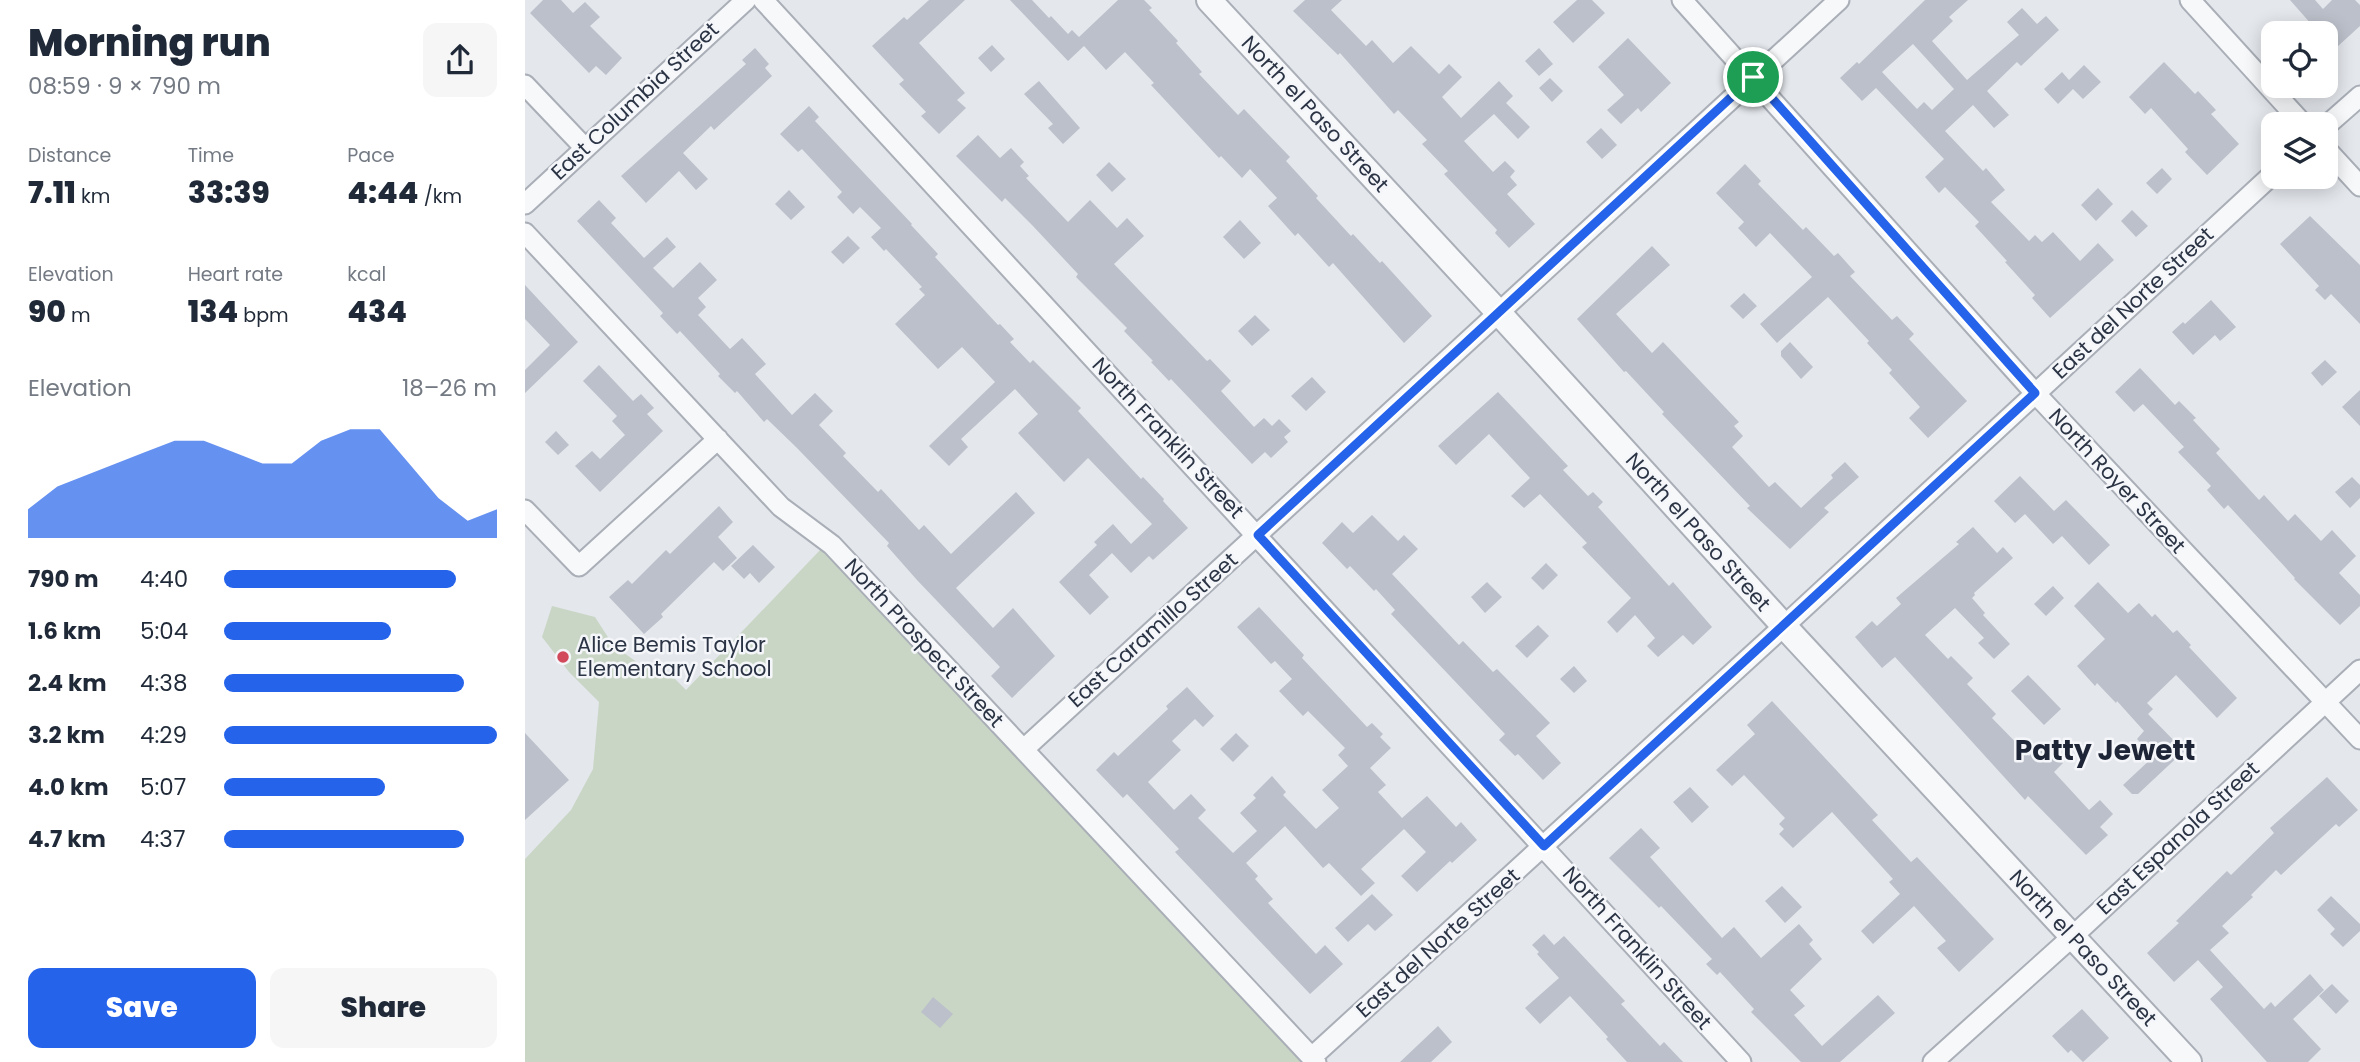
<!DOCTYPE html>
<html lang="en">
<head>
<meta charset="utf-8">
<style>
  body { margin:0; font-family:Poppins,sans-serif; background:#f6f6f7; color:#1f2937; height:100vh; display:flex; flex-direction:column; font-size:26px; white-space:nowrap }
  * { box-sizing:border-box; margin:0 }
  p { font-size:23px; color:#747a83 }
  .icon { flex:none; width:38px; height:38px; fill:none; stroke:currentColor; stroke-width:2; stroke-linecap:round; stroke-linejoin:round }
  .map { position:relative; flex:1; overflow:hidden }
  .drawer { display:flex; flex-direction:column; background:#fff; width:525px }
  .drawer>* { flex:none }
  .fabs { position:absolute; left:1736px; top:21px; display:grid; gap:14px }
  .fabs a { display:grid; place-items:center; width:77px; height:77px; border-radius:14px; background:#fff; box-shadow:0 4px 18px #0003; font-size:35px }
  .pin { position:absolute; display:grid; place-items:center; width:60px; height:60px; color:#fff; margin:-30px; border:4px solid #fff; border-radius:50%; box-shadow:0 2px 7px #0007 }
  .round { display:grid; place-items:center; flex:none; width:74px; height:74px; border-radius:14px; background:#f6f6f7 }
  .head { display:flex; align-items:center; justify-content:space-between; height:119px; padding:0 28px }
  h1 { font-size:38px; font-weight:800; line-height:52px }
  .metrics { display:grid; grid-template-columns:repeat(3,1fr); gap:10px; height:119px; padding:7px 28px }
  .metrics div { display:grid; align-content:center }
  .metrics b { font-size:30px; font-weight:800 }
  .metrics small { font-size:19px; font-weight:400 }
  .metrics p { font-size:19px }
  .chart { height:196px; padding:14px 28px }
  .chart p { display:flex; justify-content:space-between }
  .chart svg { width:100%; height:126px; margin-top:7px; fill:#2563eb; opacity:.7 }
  .button { display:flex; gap:14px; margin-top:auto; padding:14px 28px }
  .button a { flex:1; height:80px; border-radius:14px; background:#2563eb; color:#fff; font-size:28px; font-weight:800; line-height:80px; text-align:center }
  .button a+a { background:#f6f6f7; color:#1f2937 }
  ul { padding:0 28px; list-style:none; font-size:23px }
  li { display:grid; grid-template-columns:112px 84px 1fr; align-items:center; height:52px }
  li i { height:18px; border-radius:9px; background:#2563eb }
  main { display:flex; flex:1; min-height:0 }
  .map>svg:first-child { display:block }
  .green { fill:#c9d6c5 }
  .building { fill:#bbc0ca; fill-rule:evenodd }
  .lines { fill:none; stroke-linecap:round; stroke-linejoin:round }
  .minor-casing { stroke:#a9aeb7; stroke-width:23 }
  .tertiary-casing { stroke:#a9aeb7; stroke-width:28 }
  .minor { stroke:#f7f8fa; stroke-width:19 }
  .tertiary { stroke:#f7f8fa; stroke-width:24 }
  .route-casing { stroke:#fff; stroke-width:14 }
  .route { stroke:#2563eb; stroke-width:9 }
  .poi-dot { fill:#d1495b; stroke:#f4f6f9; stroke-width:2.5 }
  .labels { text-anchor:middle; stroke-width:5; stroke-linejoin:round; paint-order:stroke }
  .street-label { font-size:21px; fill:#2b3445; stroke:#f4f6f9 }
  .poi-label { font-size:21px; fill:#2b3445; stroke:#f4f6f9; text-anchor:start }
  .district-label { font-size:28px; font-weight:bold; fill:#1d2536; stroke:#f4f6f9 }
</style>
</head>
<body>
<main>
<section class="drawer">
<div class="head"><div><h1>Morning run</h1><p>08:59 · 9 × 790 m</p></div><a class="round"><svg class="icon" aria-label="share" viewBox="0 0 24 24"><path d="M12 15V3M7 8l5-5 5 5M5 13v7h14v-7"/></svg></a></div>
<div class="metrics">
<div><p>Distance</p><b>7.11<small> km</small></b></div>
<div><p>Time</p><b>33:39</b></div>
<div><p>Pace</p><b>4:44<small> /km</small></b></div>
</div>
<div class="metrics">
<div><p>Elevation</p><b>90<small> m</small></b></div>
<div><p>Heart rate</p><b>134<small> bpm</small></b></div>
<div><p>kcal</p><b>434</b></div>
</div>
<div class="chart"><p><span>Elevation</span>18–26 m</p>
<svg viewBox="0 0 160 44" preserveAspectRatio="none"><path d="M0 44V34L10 26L20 22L30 18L40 14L50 10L60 10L70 14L80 18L90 18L100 10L110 6L120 6L130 18L140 30L150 38L160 34V44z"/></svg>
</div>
<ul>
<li><b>790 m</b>4:40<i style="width:85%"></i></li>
<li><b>1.6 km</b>5:04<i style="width:61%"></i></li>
<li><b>2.4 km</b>4:38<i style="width:88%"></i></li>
<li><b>3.2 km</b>4:29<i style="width:100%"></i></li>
<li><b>4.0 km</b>5:07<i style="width:59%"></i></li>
<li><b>4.7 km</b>4:37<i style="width:88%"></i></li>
</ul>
<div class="button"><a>Save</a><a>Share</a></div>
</section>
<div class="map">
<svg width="1835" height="1062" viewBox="0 0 1835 1062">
  <rect width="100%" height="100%" fill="#e4e7ec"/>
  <!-- green -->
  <path class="green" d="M297 548 777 1062H0V859L46 810 68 769 74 702 44 672 17 637 27 606 70 617 88 645 120 668 140 669 161 690Z"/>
  <!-- building -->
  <path class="building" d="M18 0H36L48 13 60 2 75 17 65 26 97 58 81 75 71 66 64 73 5 13Z
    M404 0H440L394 43 440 93 432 100 441 108 414 134 396 116 401 112 374 84 379 80 347 46 379 17 382 20Z
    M485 0H507L524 18 526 16 543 34 547 30 554 37 593 0H619L627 8 624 10 653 41 651 43 677 72 674 74 713 115 719 109 738 129 765 157 761 161 793 196 791 198 826 236 828 234 855 263 857 261 907 316 879 343 808 263 804 267 773 233 770 236 743 206 752 198 725 169 717 178 696 156 694 158 626 85 629 83 600 52 581 70 559 46 543 61Z
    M780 0H817L806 10 841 46 847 40 868 63 886 46 914 74 924 64 937 77 917 97 936 118 974 81 988 96 981 103 1005 127 993 139 969 114 939 141 968 172 980 161 990 171 985 177 992 185 982 194 1010 224 984 248 970 233 972 230 919 174 923 171 897 144 902 140 873 110 869 114 815 53 813 55 768 11Z
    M1052 0H1067L1080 13 1048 43 1028 22Z
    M1400 0H1443L1424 17 1428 21 1407 41 1442 80 1494 35 1482 22 1497 8 1512 24 1521 16 1534 30 1496 66 1492 62 1462 91 1484 115 1469 128 1448 105 1420 131 1458 171 1461 168 1480 190 1466 202 1504 241 1510 235 1517 242 1528 232 1555 261 1573 243 1589 260 1525 318 1507 298 1510 295 1480 262 1482 261 1450 226 1454 222 1420 187 1414 193 1400 177 1419 159 1351 88 1337 101 1315 78 1332 62 1334 64ZM1388 44 1429 89 1407 110 1399 102 1392 109 1357 72Z
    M1765 0H1790L1798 9 1807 0H1830L1835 5V26L1801 57V33H1778L1787 25Z
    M1103 38 1146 83 1116 112 1113 108 1096 124 1082 110 1099 95 1073 67Z
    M467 45 480 59 466 72 453 58Z
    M230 48 244 64 240 68 247 76 189 130 186 126 158 153 183 179 171 190 154 171 121 203 96 176 221 64 217 60Z
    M1014 48 1028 64 1014 76 1000 61Z
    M1639 62 1670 94 1673 91 1691 110 1686 114 1714 144 1682 175 1660 152 1663 149 1626 108 1620 114 1604 97Z
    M1559 65 1576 82 1558 99 1548 89 1533 104 1519 89 1537 72 1544 80Z
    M1025 78 1038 91 1027 102 1014 88Z
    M514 81 555 128 538 144 523 128 528 124 499 94Z
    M284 106 294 117 290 121 387 224 386 225 413 254 410 257 473 325 475 324 489 339 485 342 505 363 508 360 556 408 553 411 616 479 618 477 639 499 638 501 663 528 628 560 624 556 606 573 587 553 564 575 584 597 565 615 534 582 572 545 569 542 588 524 606 544 627 524 563 458 539 482 493 433 513 414 490 389 436 439 443 447 424 466 404 446 470 382 437 347 413 369 370 324 400 295 394 289 397 287 361 249 359 251 346 237 356 228 335 207 328 214 312 197 317 192 277 149 273 152 255 134Z
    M1076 128 1092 145 1077 159 1061 142Z
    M453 135 475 158 486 148 499 162 495 166 504 176 501 178 543 222 565 200 592 228 602 218 619 236 589 264 682 361 685 359 706 381 696 391 729 427 739 418 747 426 754 419 766 431 759 437 763 442 746 458 740 452 727 464 646 379 644 381 626 362 628 361 599 331 602 328 551 277 553 274 507 225 480 198 477 202 431 156Z
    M584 162 601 179 587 192 571 175Z
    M1220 164 1236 181 1233 184 1278 230 1281 227 1309 256 1313 253 1330 272 1325 276 1367 320 1372 316 1389 334 1384 339 1442 401 1403 438 1384 418 1395 407 1364 373 1367 370 1342 343 1344 341 1303 297 1252 343 1235 324 1287 277 1245 233 1231 247 1213 228 1219 222 1191 193Z
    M1637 168 1647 179 1632 194 1621 183Z
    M1573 188 1588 204 1571 221 1556 205Z
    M264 190 280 207 266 220 250 204Z
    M74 200 91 218 86 223 119 258 142 237 151 247 128 268 148 288 175 262 192 280 173 298 181 307 173 315 205 349 217 338 241 364 230 374 267 415 290 393 308 411 294 425 321 453 318 456 353 492 356 489 394 530 399 525 426 554 491 492 510 513 431 588 468 628 488 608 530 656 487 698 466 676 475 667 392 580 362 546 364 543 271 447 242 419 239 422 212 391 210 393 193 376 195 374 155 331 152 334 135 316 138 313 52 221Z
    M1607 210 1623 226 1611 237 1596 221Z
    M1785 216 1835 265V324L1806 294 1800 300 1790 290 1794 286 1755 244Z
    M715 220 736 243 719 259 698 237Z
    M323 236 335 248 318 264 306 252Z
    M1127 246 1145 265 1091 314 1127 353 1138 342 1214 422 1209 426 1218 436 1207 447 1244 487 1250 482 1276 508 1308 478 1306 475 1320 462 1334 477 1299 508 1304 512 1265 549 1222 508 1225 506 1137 414 1139 412 1101 371 1099 372 1052 319Z
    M0 285 53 342 0 393V370L25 345 0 319Z
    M1219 293 1232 306 1218 319 1205 306Z
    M1686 300 1711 327 1695 341 1690 335 1668 355 1647 332 1658 322 1660 324Z
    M730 315 745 330 727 346 713 331Z
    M1265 342 1288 367 1276 379 1256 356V351Z
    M1800 360 1812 372 1797 386 1786 373Z
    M74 365 108 401 116 394 129 408 122 414 138 431 75 492 50 466 67 451 75 459 100 435 87 421 92 416 58 381Z
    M1615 368 1650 405 1654 401 1671 418 1668 420 1695 449 1691 453 1734 500 1739 495 1763 521 1770 514 1796 541 1807 530 1831 556 1814 573 1835 595V606L1815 625 1769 579 1770 578 1703 505 1699 509 1682 490 1686 486 1653 452 1659 447 1618 404 1609 412 1590 392Z
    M787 377 801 392 781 411 766 396Z
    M1835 390V426L1817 407Z
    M973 392 1043 466 1038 470 1063 496 1068 492 1078 502 1073 507 1101 538 1144 586 1148 582 1187 627 1168 645 1158 635 1133 657 1122 646 1130 638 1110 615 1092 633 1082 622 1106 598 1057 547 1062 543 1015 494 999 508 986 496 1005 478 964 434 931 465 913 446Z
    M31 431 44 445 33 455 20 442Z
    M1495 476 1529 511 1541 500 1585 545 1564 565 1537 536 1528 544 1500 514 1490 523 1469 501Z
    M1827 477 1835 485V498L1825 508 1810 492Z
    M194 506 208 522 193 537 212 558 198 571 189 562 136 614 138 617 119 634 84 597 103 580 107 584 141 550 145 554Z
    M847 515 873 541 879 535 893 549 867 574 934 645 938 641 968 672 972 669 1025 723 1011 736 1036 763 1018 780 993 754 990 756 974 740 980 734 866 614 870 610 851 589 849 591 825 566 822 569 797 543 817 522 828 533Z
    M1448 527 1472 553 1478 547 1488 558 1449 593 1450 595 1447 598 1460 613 1458 615 1485 644 1469 659 1453 643 1459 638 1430 608 1400 635 1423 659 1426 656 1448 678 1442 684 1471 714 1467 718 1504 756 1518 743 1538 763 1529 772 1564 810 1575 800 1588 814 1575 827 1583 835 1561 855 1503 796 1500 800 1370 657 1357 668 1330 637 1347 621 1352 626 1376 604 1371 598 1434 544 1431 542Z
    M228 545 250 567 234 583 225 573 219 579 206 566Z
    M1021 563 1033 575 1018 590 1006 578Z
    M962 582 977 597 960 613 946 597Z
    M1573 582 1603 613 1614 603 1627 617 1630 614 1648 633 1652 630 1666 645 1664 647 1712 698 1692 718 1651 675 1622 703 1628 709 1623 714 1659 751 1613 794H1607L1598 785 1628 757 1612 739 1619 731 1592 701 1591 703 1572 683 1570 686 1552 666 1580 639 1549 606Z
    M1528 586 1539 598 1521 616 1509 604Z
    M734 607 779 655 777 658 842 727 847 723 858 734 855 737 866 748 845 768 861 785 853 792 877 818 902 796 931 827 936 822 952 840 927 863 925 861 892 892 876 876 901 852 879 829 836 869 850 883 836 896 804 863 798 868 760 826 721 863 733 876 730 879 748 899 743 903 791 954 800 945 818 964 785 994 650 852 654 849 602 794 598 798 571 770 589 752 593 756 643 709 641 706 662 687 689 716 678 727 670 719 647 741 656 750 623 782 649 810 666 794 681 810 673 818 708 853 732 831 715 813 731 798 728 795 747 776 761 792 758 795 791 829 814 808 797 790 823 766 813 755 820 748 783 711 778 716 754 691 767 679 750 661 746 664 712 627Z
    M1013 625 1024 636 1002 658 990 646Z
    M1049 666 1062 681 1049 693 1035 679Z
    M1503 675 1536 709 1519 725 1486 691Z
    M1247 701 1353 815 1347 820 1386 862 1392 857 1469 939 1434 972 1412 948 1421 941 1389 906 1348 944 1336 931 1375 894 1364 882 1368 879 1307 812 1268 848 1254 834 1259 829 1254 824 1260 818 1219 775 1207 786 1191 770 1230 734 1222 725Z
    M0 733 44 780 0 820Z
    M711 733 724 746 708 762 695 749Z
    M1802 777 1833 810 1814 827 1811 824 1756 875 1751 870 1726 895 1728 897 1697 926 1704 933 1685 950 1739 1009 1746 1002 1750 1007 1785 974 1799 990 1768 1019 1796 1049 1783 1062H1742L1685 999 1698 987 1673 960 1649 982 1622 953 1654 923 1651 921 1702 871 1706 875 1749 833 1745 828Z
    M1165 787 1184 807 1167 823 1148 802Z
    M1116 828 1135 848 1125 857 1197 938 1209 927 1236 958 1274 924 1288 940 1284 944 1297 959 1265 990 1280 1006 1269 1015 1297 1046 1353 995 1370 1013 1315 1062H1276L1226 1012 1229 1009 1195 972 1192 975 1181 964 1187 959 1136 906 1134 908 1084 858Z
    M1257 886 1277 907 1260 923 1240 901Z
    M847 894 868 915 850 931 843 924 823 942 810 928Z
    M1806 896 1835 924V931L1818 947 1805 934 1810 929 1792 910Z
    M1019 934 1029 945 1039 936 1100 1001 1096 1004 1135 1046 1139 1042 1158 1062H1102L1081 1039 1083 1037 1045 996 1015 1024 1000 1008 1034 978 1012 954 1014 952 1007 945Z
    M1807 984 1824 1001 1811 1014 1794 996Z
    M408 997 428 1014 415 1028 396 1012Z
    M1557 1009 1584 1038 1558 1062 1546 1050 1543 1053 1527 1036Z
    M913 1026 927 1042 906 1062H875Z"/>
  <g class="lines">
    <defs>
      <path id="minor" d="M238 0 1216 1062
        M1157 0 1510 393 1835 739
        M1665 0 1778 124
        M0 85 59 147
        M1801 126 1835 96
        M1801 149 1835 186
        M0 204 221 0
        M0 233 256 507 307 545 791 1062
        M0 510 54 566 193 439
        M499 749 1314 0
        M787 1057 1259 626 1748 174
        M1408 1062 1548 936 1835 670"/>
      <path id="tertiary" d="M684 0 973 312 1259 626 1664 1062"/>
    </defs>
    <!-- minor casing -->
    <use href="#minor" class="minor-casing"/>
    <!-- tertiary casing -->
    <use href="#tertiary" class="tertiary-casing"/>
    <!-- minor -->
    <use href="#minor" class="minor"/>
    <!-- tertiary -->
    <use href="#tertiary" class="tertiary"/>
  </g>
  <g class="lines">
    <defs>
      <path id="route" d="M1228 77 1510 393 1019 846 733 535Z"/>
    </defs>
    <!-- route casing -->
    <use href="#route" class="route-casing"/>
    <!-- route -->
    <use href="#route" class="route"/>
  </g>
  <!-- markers -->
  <circle class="poi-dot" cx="38" cy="657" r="7"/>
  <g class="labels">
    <!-- street labels -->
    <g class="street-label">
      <text transform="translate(110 101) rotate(-43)" y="7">East Columbia Street</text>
      <text transform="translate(790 114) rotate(47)" y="7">North el Paso Street</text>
      <text transform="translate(1608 303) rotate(-43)" y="7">East del Norte Street</text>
      <text transform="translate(643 438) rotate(47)" y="7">North Franklin Street</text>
      <text transform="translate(1592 481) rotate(47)" y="7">North Royer Street</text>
      <text transform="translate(1173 532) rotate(48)" y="7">North el Paso Street</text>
      <text transform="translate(628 630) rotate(-42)" y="7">East Caramillo Street</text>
      <text transform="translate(399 643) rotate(47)" y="7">North Prospect Street</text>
      <text transform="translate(1653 838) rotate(-43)" y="7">East Espanola Street</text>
      <text transform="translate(913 943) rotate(-42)" y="7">East del Norte Street</text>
      <text transform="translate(1112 948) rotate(48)" y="7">North Franklin Street</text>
      <text transform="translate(1558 948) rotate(47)" y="7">North el Paso Street</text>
    </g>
    <!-- poi labels -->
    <g class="poi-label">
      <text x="52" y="652">Alice Bemis Taylor<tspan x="52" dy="24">Elementary School</tspan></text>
    </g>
    <!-- district labels -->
    <g class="district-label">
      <text x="1580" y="760">Patty Jewett</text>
    </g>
  </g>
</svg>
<div class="fabs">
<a><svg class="icon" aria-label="locate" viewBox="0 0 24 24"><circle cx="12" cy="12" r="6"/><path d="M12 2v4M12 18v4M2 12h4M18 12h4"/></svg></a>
<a><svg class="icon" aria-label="layers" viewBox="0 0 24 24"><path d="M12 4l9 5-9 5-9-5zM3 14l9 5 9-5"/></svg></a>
</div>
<div class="pin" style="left:1228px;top:77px;background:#1e9e55"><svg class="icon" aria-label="arrive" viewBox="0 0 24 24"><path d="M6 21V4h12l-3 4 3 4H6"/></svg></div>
</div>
</main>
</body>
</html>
